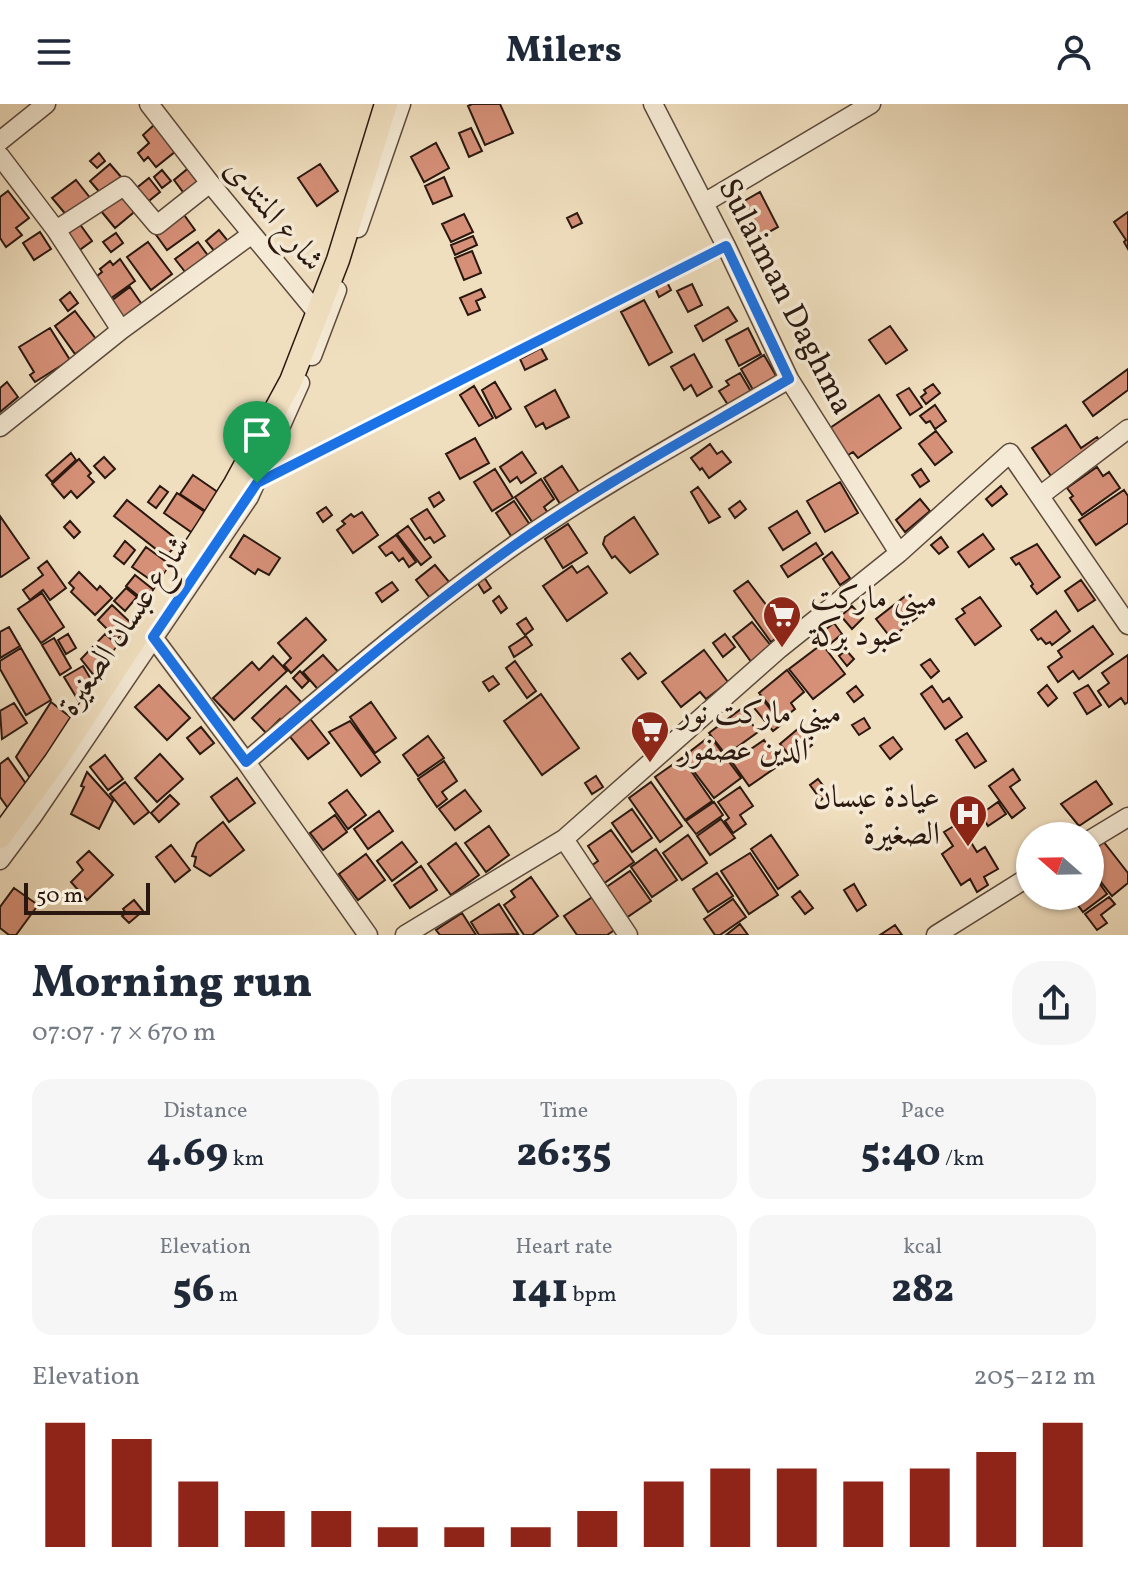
<!DOCTYPE html>
<html lang="en">
<head>
<meta charset="utf-8">
<style>
  body { margin:0; font-family:Vollkorn,Amiri,serif; background:#f6f6f7; color:#1f2937; height:100vh; display:flex; flex-direction:column; font-size:30px; white-space:nowrap }
  * { box-sizing:border-box; margin:0 }
  p { font-size:26px; color:#747a83 }
  .icon { flex:none; width:44px; height:44px; fill:none; stroke:currentColor; stroke-width:2; stroke-linecap:round; stroke-linejoin:round }
  .map { position:relative; height:831px; overflow:hidden }
  .panel { display:flex; flex-direction:column; background:#fff; flex:1 }
  .panel>* { flex:none }
  .needle { width:52px; rotate:290deg }
  .fabs { position:absolute; left:1016px; top:718px; display:grid; gap:16px }
  .fabs a { display:grid; place-items:center; width:88px; height:88px; border-radius:50%; background:#fff; box-shadow:0 2px 6px #0004; font-size:40px }
  .scale { position:absolute; left:24px; bottom:20px; width:126px; box-sizing:border-box; padding-left:8px; border:4px solid #2a1810; border-top:0; font-size:22px; line-height:28px; white-space:nowrap; color:#2a1810; -webkit-text-stroke:6px #f5ead5; paint-order:stroke }
  .pin { position:absolute; display:grid; place-items:center; width:68px; height:68px; color:#fff; margin:-82px -34px; border-radius:50% 50% 50% 0; rotate:-45deg; box-shadow:0 0 8px #0007 }
  .pin .icon { rotate:45deg }
  .round { display:grid; place-items:center; flex:none; width:84px; height:84px; border-radius:32px; background:#f6f6f7 }
  .headline { display:flex; align-items:center; justify-content:space-between; height:136px; padding:0 32px }
  h1 { font-size:44px; font-weight:800; line-height:60px }
  .stats { display:grid; grid-template-columns:repeat(3,1fr); gap:12px; height:136px; padding:8px 32px }
  .stats div { display:grid; align-content:center; border-radius:20px; background:#f6f6f7; text-align:center }
  .stats b { font-size:40px; font-weight:800 }
  .stats small { font-size:22px; font-weight:400 }
  .stats p { font-size:22px }
  .chart { height:224px; padding:16px 32px }
  .chart p { display:flex; justify-content:space-between }
  .chart svg { width:100%; height:144px; margin-top:8px; stroke:#8f2418; stroke-width:6 }
  header { display:flex; justify-content:space-between; align-items:center; height:104px; padding:0 32px; background:#fff; font-size:36px; font-weight:800 }
  .map>svg:first-child { display:block }
  .building { fill:#d69078; stroke:#2a1810; stroke-width:2 }
  .lines { fill:none; stroke-linecap:round; stroke-linejoin:round }
  .minor-casing { stroke:#5c4a3c; stroke-width:21 }
  .major-casing { stroke:#2a1810; stroke-width:25 }
  .path { stroke:#2a1810; stroke-width:3; stroke-dasharray:2 4; stroke-linecap:butt }
  .minor { stroke:#f5ead5; stroke-width:18 }
  .major { stroke:#f0dfbf; stroke-width:22 }
  .route-casing { stroke:#fff; stroke-width:16 }
  .route { stroke:#1a73e8; stroke-width:10 }
  .labels { text-anchor:middle; stroke-width:7; stroke-linejoin:round; paint-order:stroke }
  .street-label { font-size:32px; fill:#2a1810; stroke:#f5ead5 }
  .poi-label { font-size:32px; fill:#2a1810; stroke:#f5ead5; text-anchor:start }
</style>
</head>
<body>
<header><svg class="icon" aria-label="menu" viewBox="0 0 24 24"><path d="M4 6h16M4 12h16M4 18h16"/></svg>Milers<svg class="icon" aria-label="person" viewBox="0 0 24 24"><circle cx="12" cy="8" r="4"/><path d="M4 21q1-7 8-7t8 7"/></svg></header>
<div class="map">
<svg width="1128" height="831" viewBox="0 0 1128 831">
  <rect width="100%" height="100%" fill="#f0dfbf"/>
  <filter id="stains"><feTurbulence type="fractalNoise" baseFrequency=".0025" numOctaves="4"/><feColorMatrix values="0 0 0 0 .2 0 0 0 0 .09 0 0 0 0 .02 0 0 0 .5 -.17"/></filter>
  <radialGradient id="worn" r=".72"><stop offset=".6" stop-color="#630" stop-opacity="0"/><stop offset="1" stop-color="#630" stop-opacity=".3"/></radialGradient>
  <!-- building -->
  <path class="building" d="M472 0H500L513 29 485 41 468 2Z
    M155 20 176 47 156 63 148 53 144 57 138 49 149 39 143 31Z
    M471 24 482 47 469 53 459 29Z
    M436 39 449 64 424 78 411 53Z
    M99 49 105 57 97 64 90 57Z
    M110 60 122 74 102 91 90 77Z
    M320 60 338 87 317 102 298 74Z
    M191 62 204 78 186 92 174 76Z
    M162 66 171 77 162 84 154 73Z
    M444 73 452 92 433 100 425 82Z
    M149 74 160 88 145 100 134 86Z
    M76 76 91 95 68 113 52 94Z
    M8 87 29 114 16 124 22 131 6 143 0 134V93Z
    M760 88 778 123 747 140 736 119 734 110 739 100Z
    M121 90 139 104 115 124 101 107Z
    M182 108 195 126 167 146 154 128Z
    M1128 108V145L1124 138 1126 136 1114 118Z
    M577 109 582 119 572 124 567 114Z
    M464 110 473 128 451 138 442 120Z
    M79 119 92 137 74 150 61 132Z
    M219 126 228 137 215 148 206 137Z
    M40 128 51 145 34 156 23 139Z
    M116 129 123 139 111 148 103 138Z
    M473 132 477 141 455 151 451 141Z
    M148 138 172 170 151 186 127 153Z
    M198 138 212 157 189 173 175 155Z
    M472 147 481 169 464 176 455 154Z
    M120 155 135 177 107 197 92 176 102 168 100 165 110 157 113 161Z
    M667 178 671 186 659 193 655 184Z
    M692 180 702 201 688 208 677 187Z
    M130 183 143 202 120 218 107 200Z
    M481 185 485 193 476 197 480 206 468 211 460 194Z
    M70 188 78 199 68 207 60 196Z
    M644 196 672 248 649 261 621 208Z
    M728 203 737 217 703 237 695 222Z
    M75 207 96 235 75 250 55 222Z
    M890 222 907 246 886 260 869 236Z
    M50 224 70 256 35 278 30 271 34 268 19 243Z
    M748 224 761 250 739 262 726 236Z
    M541 244 547 255 525 266 520 255Z
    M694 250 712 283 697 292 691 281 684 286 671 263Z
    M764 251 779 277 756 291 741 265Z
    M1128 265V286L1093 312 1083 298Z
    M740 269 753 291 730 304 719 287 729 281 726 277Z
    M7 278 18 293 0 308V284Z
    M495 278 511 305 496 314 482 286Z
    M933 280 940 289 926 300 921 293 926 289 924 286Z
    M474 282 493 314 479 322 460 291Z
    M909 284 922 303 910 311 897 291Z
    M555 286 569 313 546 325 543 319 536 323 525 303Z
    M836 290 843 301 833 307 826 296Z
    M879 291 901 324 858 354 853 348 845 353 827 326Z
    M935 301 946 317 935 325 930 317 926 319 920 312Z
    M1066 321 1081 344 1097 333 1103 341 1053 375 1032 344Z
    M936 327 952 348 935 361 919 340Z
    M475 334 489 359 460 375 446 350Z
    M710 340 717 350 722 347 731 358 709 374 702 364 700 366 691 354Z
    M522 348 536 369 521 379 517 373 510 378 500 363Z
    M71 349 76 356 52 378 46 371Z
    M104 353 115 365 105 374 94 362Z
    M79 355 91 369 88 372 94 378 77 394 71 387 64 394 52 380Z
    M562 362 581 391 562 403 544 374Z
    M1097 363 1103 372 1109 368 1120 384 1082 411 1070 394 1073 392 1067 384Z
    M495 365 513 394 492 407 474 378Z
    M921 365 929 377 920 383 912 371Z
    M193 371 222 391 210 410 180 390Z
    M541 375 554 395 544 403 550 412 535 422 515 393Z
    M840 378 858 409 825 428 807 397Z
    M160 382 168 388 156 404 148 398Z
    M1001 382 1007 390 992 402 986 395Z
    M698 383 720 413 709 419 691 388Z
    M1124 386 1128 392V419L1096 441 1079 416Z
    M439 388 444 396 434 403 429 394Z
    M177 389 208 410 194 430 164 409Z
    M920 395 930 407 905 428 896 416Z
    M127 396 179 437 166 453 114 412Z
    M514 397 530 421 515 438 496 409Z
    M740 397 746 405 735 414 729 405Z
    M326 403 332 411 323 418 317 409Z
    M427 405 445 432 434 439 430 433 425 436 411 415Z
    M797 407 810 429 783 446 769 424Z
    M362 408 378 431 353 449 337 426 345 420 342 417 351 410 354 413Z
    M0 412 29 454 1 473 0 472Z
    M634 413 658 450 630 469 615 452 612 454 603 440 605 433Z
    M70 417 80 428 74 434 64 423Z
    M568 420 587 449 563 464 545 435Z
    M408 422 431 453 421 461 397 430Z
    M983 430 994 445 969 463 958 448Z
    M244 431 280 454 269 471 258 465 255 470 230 453Z
    M396 431 416 458 409 463 403 454 399 457 392 448 386 452 379 443Z
    M941 433 948 443 939 450 931 441Z
    M125 437 135 446 124 460 114 452Z
    M816 439 823 450 788 473 781 462Z
    M1037 440 1060 473 1037 490 1031 482 1033 480 1019 459 1016 461 1011 454Z
    M146 443 172 462 158 481 132 463Z
    M832 448 850 474 840 481 823 455Z
    M47 457 66 484 50 496 43 486 30 496 23 486 43 471 38 464Z
    M435 461 450 479 430 494 416 476Z
    M572 462 577 469 588 462 607 489 567 517 543 482Z
    M79 468 97 486 100 482 112 494 95 511 71 488 74 484 69 479Z
    M135 471 155 487 146 498 126 482Z
    M484 473 491 484 484 489 477 478Z
    M1081 476 1095 496 1078 507 1065 487Z
    M748 477 786 527 771 538 734 487Z
    M392 478 398 486 382 498 376 489Z
    M126 484 137 493 125 507 114 497Z
    M42 489 64 523 41 539 18 505Z
    M908 490 923 509 891 534 876 515Z
    M499 492 507 504 501 509 493 497Z
    M980 493 1001 522 975 541 956 515 965 509 962 505Z
    M112 501 132 520 117 535 98 516Z
    M852 502 863 514 852 525 841 512Z
    M1056 507 1070 527 1052 541 1050 538 1046 540 1041 534 1038 536 1031 526Z
    M306 514 326 536 291 569 284 561 291 554 278 539Z
    M526 514 533 525 525 531 517 520Z
    M752 518 772 543 752 559 733 533Z
    M834 519 842 530 830 540 821 529Z
    M1093 522 1113 550 1079 575 1073 567 1058 578 1048 563 1062 553 1058 547Z
    M9 523 20 542 0 554V528Z
    M68 530 76 544 66 550 58 536Z
    M105 530 119 542 96 574 81 555Z
    M725 530 735 543 723 553 713 539Z
    M526 532 532 541 514 553 509 543Z
    M54 534 71 564 60 571 42 541Z
    M822 540 845 570 813 595 789 565Z
    M21 544 51 596 26 611 0 565V557Z
    M704 546 728 578 706 595 700 588 681 603 662 578Z
    M846 546 854 555 847 562 839 552Z
    M630 549 646 569 638 575 622 555Z
    M323 551 342 572 322 590 303 568Z
    M1128 551V598L1125 600 1121 594 1109 603 1098 587 1109 579 1102 569Z
    M273 552 287 567 234 616 213 594 252 558 259 566Z
    M930 555 939 567 931 574 921 561Z
    M515 557 536 587 527 594 506 564Z
    M83 562 96 584 78 596 64 573Z
    M787 566 804 588 791 599 795 605 781 616 759 589Z
    M300 567 309 577 302 584 293 574Z
    M493 572 499 580 489 587 483 578Z
    M159 581 190 614 167 636 135 603Z
    M1047 581 1057 594 1048 602 1038 589Z
    M1088 581 1101 601 1087 610 1074 589Z
    M286 582 304 601 284 620 280 615 266 629 252 614Z
    M856 582 863 591 854 598 847 589Z
    M932 582 943 598 949 594 962 613 945 625 921 590Z
    M541 590 579 644 542 671 504 617Z
    M760 592 782 620 773 627 750 599Z
    M51 598 74 616 32 677 16 653Z
    M371 598 396 634 375 649 350 613Z
    M14 599 27 619 2 635 0 607Z
    M741 605 758 628 726 651 709 629Z
    M308 612 329 639 308 655 287 629Z
    M864 614 870 624 859 631 852 621Z
    M350 617 380 658 361 672 329 628Z
    M664 621 669 627 654 639 649 633Z
    M201 623 214 639 200 650 187 634Z
    M799 624 812 641 793 656 780 640Z
    M967 629 986 657 975 664 956 636Z
    M428 632 444 654 418 672 403 651Z
    M710 632 741 674 714 694 683 653Z
    M893 633 902 645 890 655 880 642Z
    M764 636 781 660 749 682 732 658Z
    M160 650 183 675 157 698 135 674Z
    M105 651 123 675 108 686 90 663Z
    M8 654 29 684 10 707 0 693V660Z
    M682 654 712 697 685 716 655 673Z
    M444 657 457 677 442 688 447 695 437 703 418 675Z
    M1013 665 1020 676 1010 683 1025 704 1012 714 989 682Z
    M87 668 113 697 99 725 71 710 84 683 81 682Z
    M596 672 603 683 592 690 585 679Z
    M237 674 255 699 229 718 211 693Z
    M818 675 829 689 821 696 810 681Z
    M1096 677 1112 700 1079 722 1061 700Z
    M125 678 149 708 134 720 110 690Z
    M651 678 682 722 660 738 629 694Z
    M740 683 753 702 740 711 746 720 733 729 725 717 729 714 718 698Z
    M347 686 366 711 348 725 329 699Z
    M465 686 481 707 455 726 439 705Z
    M170 691 179 700 159 718 151 709Z
    M714 698 723 711 696 730 686 717Z
    M998 698 1006 710 988 722 981 710Z
    M632 705 652 734 632 748 612 719Z
    M379 707 393 727 368 745 354 725Z
    M335 711 347 728 323 746 310 729Z
    M721 715 735 734 710 751 697 732Z
    M223 718 244 746 210 772 194 762 196 753 192 752 197 739Z
    M959 719 977 748 985 743 998 765 984 773 988 781 977 788 970 775 961 781 942 750 953 742 944 728Z
    M489 722 509 751 486 768 465 739Z
    M611 726 634 758 603 780 591 762 598 757 588 742Z
    M688 731 707 759 682 776 663 749Z
    M771 731 798 771 778 785 751 745Z
    M1103 737 1128 769V779L1112 792 1090 764V747Z
    M402 738 417 758 392 777 377 757Z
    M456 739 479 771 451 791 428 760Z
    M171 741 190 766 175 778 156 753Z
    M656 745 677 776 652 793 631 763Z
    M89 747 113 771 87 796 71 778 83 766 77 758Z
    M750 749 778 791 749 810 721 767Z
    M366 750 385 776 358 796 339 770Z
    M421 762 437 786 410 804 394 781Z
    M630 767 651 797 626 814 605 784Z
    M717 769 733 792 708 808 693 785Z
    M531 773 558 812 532 831H524L504 801 515 793 511 787Z
    M1095 773 1107 790 1083 808 1071 792H1090V776Z
    M854 780 866 801 857 807 844 786Z
    M14 784 38 801 16 831H9L0 824V803Z
    M800 787 813 804 805 810 792 793Z
    M594 792 616 825 607 831H577L564 812Z
    M1109 793 1115 800 1101 811 1107 819 1097 826 1085 810Z
    M733 795 746 813 720 831H715L704 815Z
    M134 796 143 807 129 819 122 812 126 809 123 805Z
    M499 800 518 830 479 831 471 818Z
    M462 809 476 831H440L436 826Z
    M740 820 748 831H726Z
    M895 821 902 831H880Z"/>
  <g class="lines">
    <defs>
      <path id="minor" d="M149 0 210 79 323 216
        M653 0 726 142 789 275 899 449
        M0 37 46 0
        M0 52 56 126 121 226
        M704 99 871 0
        M358 124 401 0
        M56 126 124 82 157 121 210 79
        M312 252 337 186
        M0 323 121 226 252 130
        M1041 391 1128 325
        M153 533 246 658 368 831
        M246 658C333 583 419 509 512 443 600 381 696 330 789 275
        M564 735 628 831
        M1090 736 1128 713
        M0 756 32 713 249 393 300 279
        M405 831 564 735 779 545 899 449 1010 349 1128 521
        M936 831 1030 772"/>
      <path id="major" d="M0 733 55 658 207 425 235 380 291 277 338 156 386 0"/>
    </defs>
    <!-- minor casing -->
    <use href="#minor" class="minor-casing"/>
    <!-- major casing -->
    <use href="#major" class="major-casing"/>
    <!-- path -->
    <path class="path" d="M278 369 711 150"/>
    <!-- minor -->
    <use href="#minor" class="minor"/>
    <!-- major -->
    <use href="#major" class="major"/>
  </g>
  <g class="lines">
    <defs>
      <path id="route" d="M726 142 789 275C696 330 600 381 512 443 419 509 333 583 246 658L153 533 257 379Z"/>
    </defs>
    <!-- route casing -->
    <use href="#route" class="route-casing"/>
    <!-- route -->
    <use href="#route" class="route"/>
  </g>
  <!-- icons -->
  <defs>
    <symbol id="supermarket-pin" viewBox="-11 -11 22 30"><path d="M0 17L-7.5 6A9.5 9.5 0 1 1 7.5 6Z" fill="#8f2418" stroke="#f5ead5"/><path d="M-6-5.5h2.5l.6 2H6L4.5 2H-2.5L-4.4-4H-6ZM-1.5 3.2a1.3 1.3 0 1 0 .1 0ZM3 3.2a1.3 1.3 0 1 0 .1 0Z" fill="#fff"/></symbol>
    <symbol id="hospital-pin" viewBox="-11 -11 22 30"><path d="M0 17L-7.5 6A9.5 9.5 0 1 1 7.5 6Z" fill="#8f2418" stroke="#f5ead5"/><path d="M-5-5h3v3.5h4V-5h3V5h-3V1.5h-4V5h-3Z" fill="#fff"/></symbol>
  </defs>
  <g fill-rule="evenodd">
    <use href="#supermarket-pin" x="760" y="489" width="44" height="60"/>
    <use href="#supermarket-pin" x="628" y="604" width="44" height="60"/>
    <use href="#hospital-pin" x="946" y="688" width="44" height="60"/>
  </g>
  <g class="labels">
    <!-- street labels -->
    <g class="street-label">
      <text transform="translate(275 110) rotate(50)" y="11">شارع المنتدى</text>
      <text transform="translate(787 192) rotate(63)" y="11">Sulaiman Daghma</text>
      <text transform="translate(123 521) rotate(-56)" y="11">شارع عبسان الصغيرة</text>
    </g>
    <!-- poi labels -->
    <g class="poi-label">
      <text x="810" y="504">ميني ماركت<tspan x="810" dy="37">عبود بركة</tspan></text>
      <text x="678" y="619">ميني ماركت نور<tspan x="678" dy="37">الدين عصفور</tspan></text>
      <text x="940" y="703" text-anchor="end">عيادة عبسان<tspan x="940" dy="37">الصغيرة</tspan></text>
    </g>
  </g>
  <rect width="100%" height="100%" filter="url(#stains)"/>
  <rect width="100%" height="100%" fill="url(#worn)"/>
</svg>
<div class="fabs">
<a><svg class="needle" viewBox="-14 -14 28 28"><path d="M0-13l5 13h-10z" fill="#e53935"/><path d="M0 13l5-13h-10z" fill="#747a83"/></svg></a>
</div>
<div class="scale">50 m</div>
<div class="pin" style="left:257px;top:379px;background:#1e9e55"><svg class="icon" aria-label="arrive" viewBox="0 0 24 24"><path d="M6 21V4h12l-3 4 3 4H6"/></svg></div>
</div>
<section class="panel">
<div class="headline"><div><h1>Morning run</h1><p>07:07 · 7 × 670 m</p></div><a class="round"><svg class="icon" aria-label="share" viewBox="0 0 24 24"><path d="M12 15V3M7 8l5-5 5 5M5 13v7h14v-7"/></svg></a></div>
<div class="stats">
<div><p>Distance</p><b>4.69<small> km</small></b></div>
<div><p>Time</p><b>26:35</b></div>
<div><p>Pace</p><b>5:40<small> /km</small></b></div>
</div>
<div class="stats">
<div><p>Elevation</p><b>56<small> m</small></b></div>
<div><p>Heart rate</p><b>141<small> bpm</small></b></div>
<div><p>kcal</p><b>282</b></div>
</div>
<div class="chart"><p><span>Elevation</span>205–212 m</p>
<svg viewBox="0 0 160 44" preserveAspectRatio="none"><path d="M5 44V6M15 44V11M25 44V24M35 44V33M45 44V33M55 44V38M65 44V38M75 44V38M85 44V33M95 44V24M105 44V20M115 44V20M125 44V24M135 44V20M145 44V15M155 44V6"/></svg>
</div>
</section>
</body>
</html>
